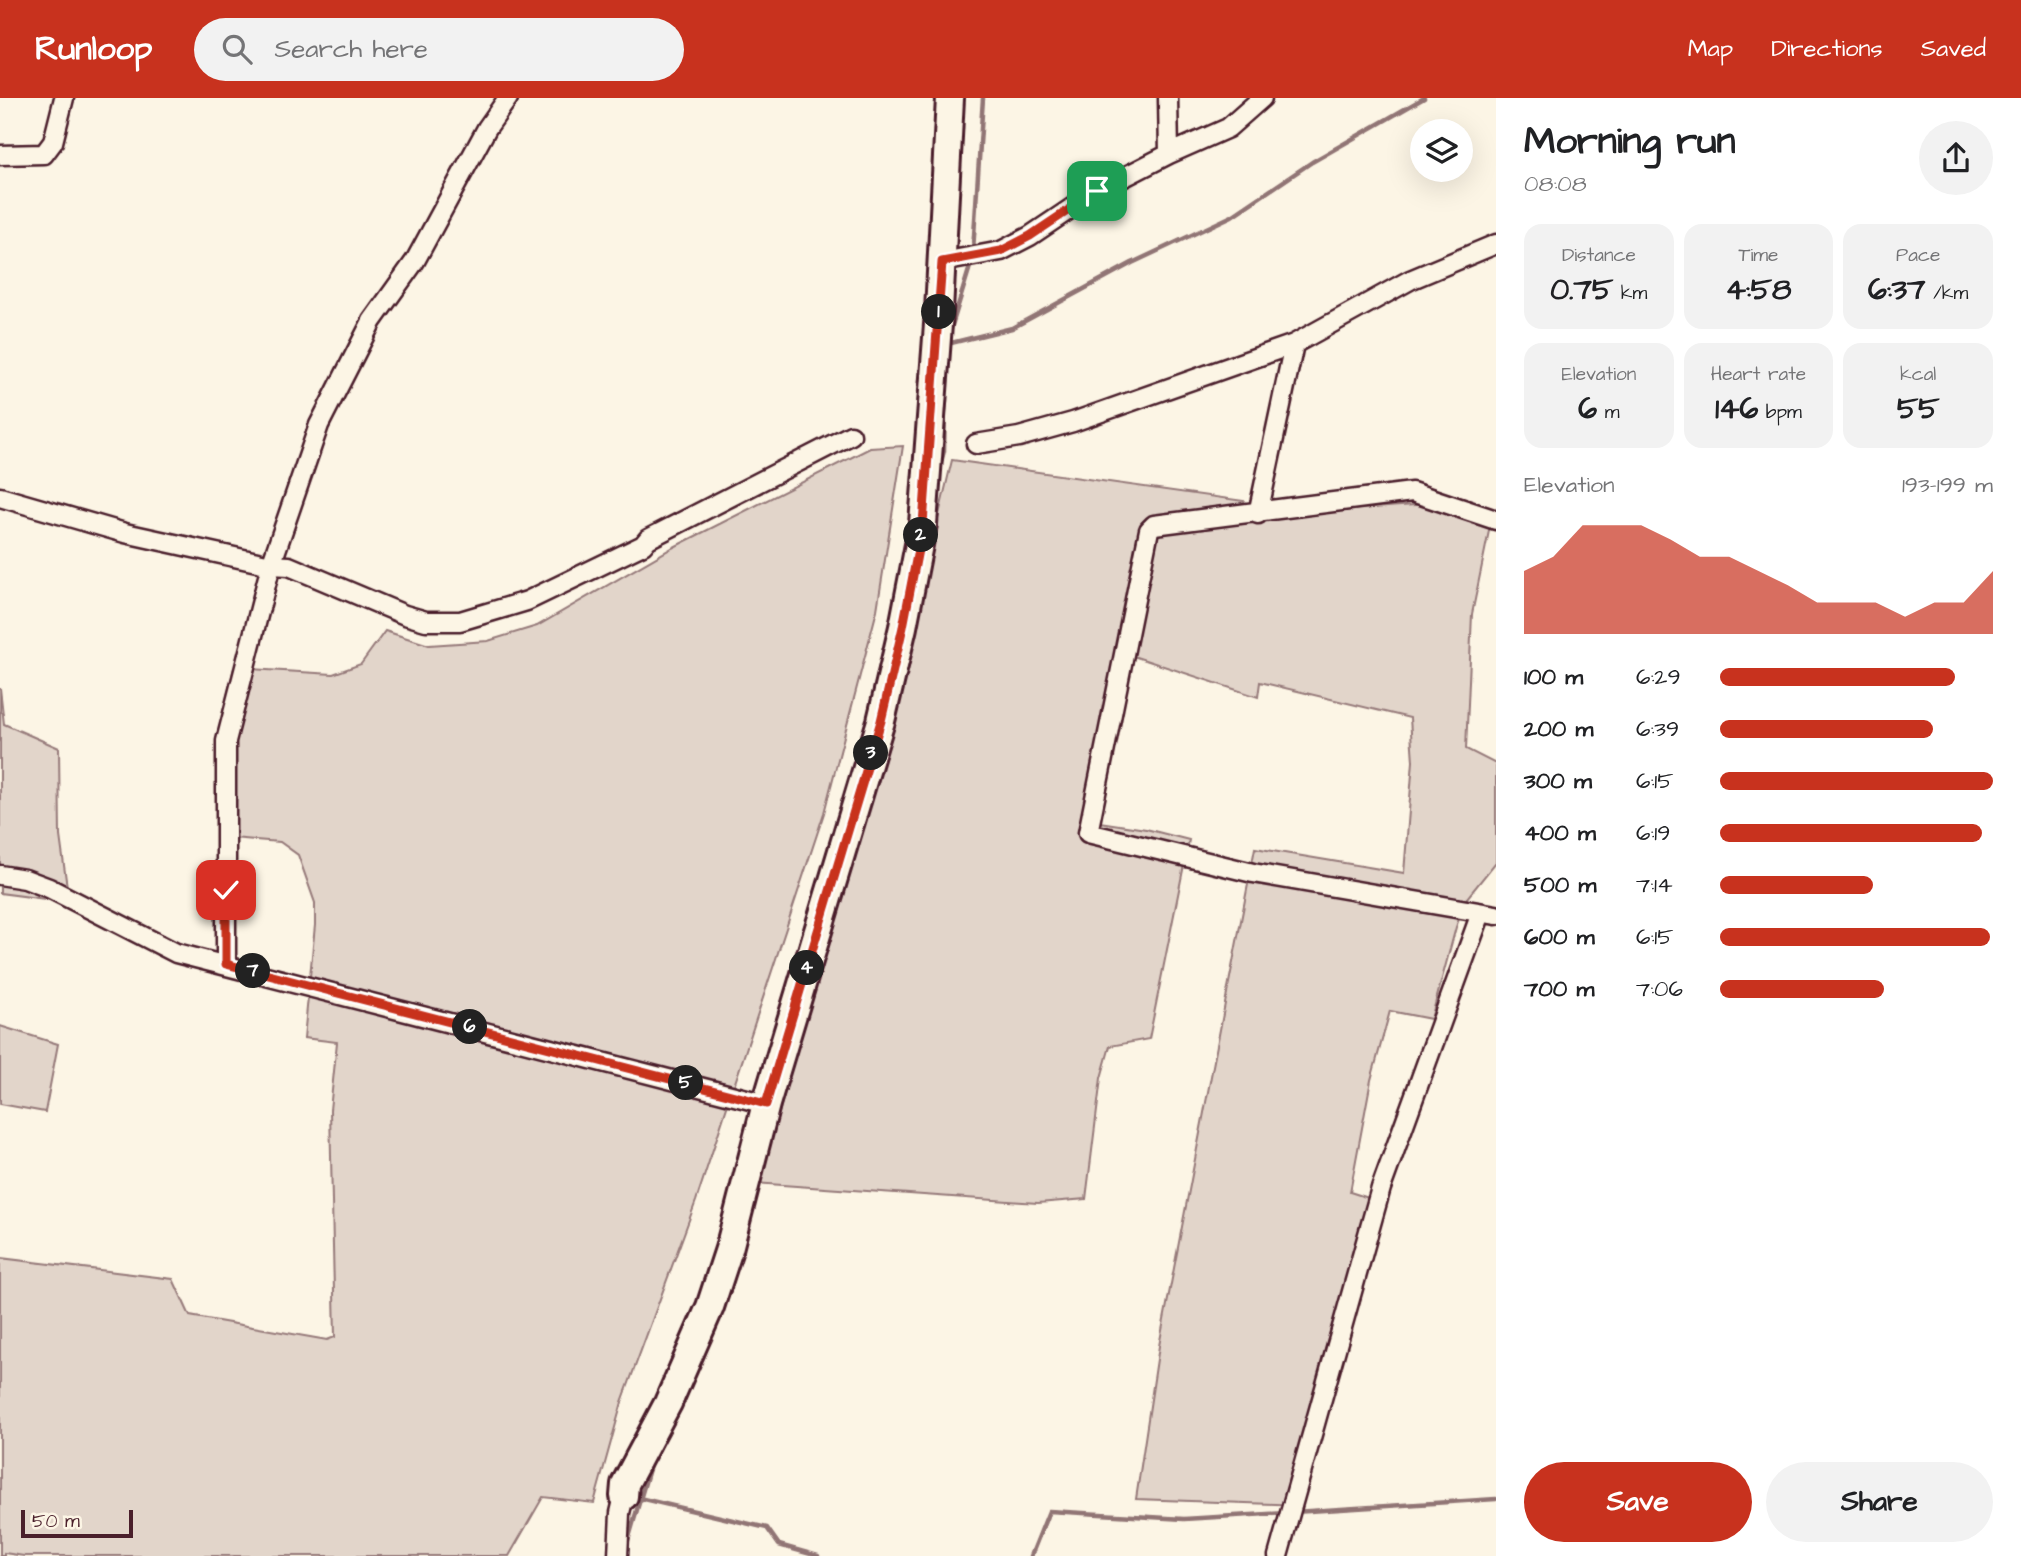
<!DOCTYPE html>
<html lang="en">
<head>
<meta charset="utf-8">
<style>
  body { margin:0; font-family:"Architects Daughter",sans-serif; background:#f2f2f2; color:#202124; height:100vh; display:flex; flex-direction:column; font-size:26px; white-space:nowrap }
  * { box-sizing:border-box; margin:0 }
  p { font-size:23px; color:#757577 }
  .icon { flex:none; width:38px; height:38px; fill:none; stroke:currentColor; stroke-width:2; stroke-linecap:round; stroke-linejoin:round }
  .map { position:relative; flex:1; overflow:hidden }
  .details { display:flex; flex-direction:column; background:#fff; width:525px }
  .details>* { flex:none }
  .tools { position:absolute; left:1410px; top:21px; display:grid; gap:14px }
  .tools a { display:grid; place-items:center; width:63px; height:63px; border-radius:50%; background:#fff; box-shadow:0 7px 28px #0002; font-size:35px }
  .scale { position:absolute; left:21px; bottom:18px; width:112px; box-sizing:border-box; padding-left:7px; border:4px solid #4a1f2b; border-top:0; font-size:19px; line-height:24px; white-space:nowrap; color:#4a1f2b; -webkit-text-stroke:5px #fcf5e5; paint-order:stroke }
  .pin { position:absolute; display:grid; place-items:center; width:60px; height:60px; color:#fff; margin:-30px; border-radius:14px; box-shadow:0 4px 10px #0006 }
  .km { position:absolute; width:35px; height:35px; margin:-18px; border-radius:50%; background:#222; color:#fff; font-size:19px; line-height:35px; text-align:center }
  .round { display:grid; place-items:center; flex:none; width:74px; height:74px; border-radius:37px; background:#f2f2f2 }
  .headline { display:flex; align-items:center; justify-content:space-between; height:119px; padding:0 28px }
  h1 { font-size:38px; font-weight:700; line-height:52px }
  .stats { display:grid; grid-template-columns:repeat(3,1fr); gap:10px; height:119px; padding:7px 28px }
  .stats div { display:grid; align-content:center; border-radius:18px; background:#f2f2f2; text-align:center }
  .stats b { font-size:30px; font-weight:700 }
  .stats small { font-size:19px; font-weight:400 }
  .stats p { font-size:19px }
  .chart { height:196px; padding:14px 28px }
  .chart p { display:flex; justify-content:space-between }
  .chart svg { width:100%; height:126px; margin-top:7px; fill:#c8321e; opacity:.7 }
  .action { display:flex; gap:14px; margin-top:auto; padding:14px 28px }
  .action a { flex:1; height:80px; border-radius:42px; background:#c8321e; color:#fff; font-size:28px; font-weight:700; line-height:80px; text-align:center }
  .action a+a { background:#f2f2f2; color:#202124 }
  ul { padding:0 28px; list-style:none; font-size:23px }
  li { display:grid; grid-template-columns:112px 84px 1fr; align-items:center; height:52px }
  li i { height:18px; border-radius:9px; background:#c8321e }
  header { display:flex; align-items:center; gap:42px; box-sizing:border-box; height:98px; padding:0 35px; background:#c8321e; color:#fff }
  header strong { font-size:33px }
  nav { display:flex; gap:38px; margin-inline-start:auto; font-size:24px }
  .search { width:490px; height:63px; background:#f2f2f2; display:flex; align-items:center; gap:18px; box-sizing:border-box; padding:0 24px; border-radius:38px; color:#757577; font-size:26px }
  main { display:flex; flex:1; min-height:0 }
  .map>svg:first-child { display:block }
  .green { fill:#e2d5ca; stroke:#967a7a; stroke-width:2 }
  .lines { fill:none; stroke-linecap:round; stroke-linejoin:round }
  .stream { stroke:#917474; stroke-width:4.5 }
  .street-casing { stroke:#4a1f2b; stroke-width:23 }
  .secondary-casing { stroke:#4a1f2b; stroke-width:32 }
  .street { stroke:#fcf5e5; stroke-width:18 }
  .secondary { stroke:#fcf5e5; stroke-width:26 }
  .route-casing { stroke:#fff; stroke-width:14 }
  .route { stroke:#c8321e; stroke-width:9 }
</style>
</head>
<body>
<header>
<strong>Runloop</strong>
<div class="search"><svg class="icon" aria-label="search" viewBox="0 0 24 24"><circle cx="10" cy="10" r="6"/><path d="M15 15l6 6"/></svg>Search here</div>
<nav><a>Map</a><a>Directions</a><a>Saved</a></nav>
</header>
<main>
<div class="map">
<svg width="1496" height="1458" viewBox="0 0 1496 1458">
  <rect width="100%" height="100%" fill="#fcf5e5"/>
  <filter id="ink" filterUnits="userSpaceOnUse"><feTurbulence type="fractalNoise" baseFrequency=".0143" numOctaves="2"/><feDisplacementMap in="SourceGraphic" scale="14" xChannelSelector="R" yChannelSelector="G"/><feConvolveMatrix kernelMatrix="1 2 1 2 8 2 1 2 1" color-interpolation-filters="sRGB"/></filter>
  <g filter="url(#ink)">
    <!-- green -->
    <path class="green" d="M903 348 877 512 824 715 696 1103 622 1304 594 1405 543 1399 509 1458H24L4 1455V1458H0V1160L173 1181 190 1218 327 1242 335 1239 330 1012 337 944 304 940 315 827V805L298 757 280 744 232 740 219 732 221 623 234 570 333 576 361 566 385 533 429 547 488 543 537 528 672 450 870 350Z
      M952 362 1244 403 1242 426 1303 415 1457 404 1490 428 1472 516 1466 651 1496 666V764L1467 800 1456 829 1431 921 1390 913 1371 982 1350 1094 1384 1105 1300 1407 1136 1401 1159 1248 1255 750 1404 775 1413 663 1410 620 1260 584 1258 599 1124 555 1086 722 1146 731 1189 742 1149 941 1110 948 1101 980 1086 1101 1038 1105 754 1085 927 467Z
      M0 590 4 626 59 650 60 738 69 804 0 795Z
      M0 928 58 946 45 1014 0 1006Z"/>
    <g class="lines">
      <!-- stream -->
      <path class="stream" d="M973 153 983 0
        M949 237 972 162
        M947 246 1012 230 1132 165 1232 118 1312 64 1424 0
        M939 372 944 353 945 305
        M763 1068 788 978
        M639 1400 767 1430 779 1447 818 1458
        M1294 1414 1496 1401
        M627 1446 651 1364
        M1031 1458 1049 1413 1184 1421 1286 1415"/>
      <defs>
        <path id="street" d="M1168 0 1169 56
          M0 57 44 56 53 44 64 0
          M942 164 1001 153 1030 138 1097 93 1169 56 1228 30 1262 0
          M976 346 1019 339 1073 324 1294 246 1410 182 1496 146
          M0 399 125 435 271 467 289 468 405 517 426 523H460L527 503 643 447 648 441 851 337
          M1258 416 1294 246
          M1496 422 1412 394 1154 427 1149 432 1088 735 1253 775 1496 817
          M0 777 25 781 49 790 176 855 766 1006
          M226 866V643L271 467 319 327 372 223 415 163 487 30 508 0
          M618 1458 620 1415 624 1398
          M1278 1458 1381 1090 1481 815"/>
        <path id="secondary" d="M624 1398 625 1386 668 1305 710 1209 729 1151 766 1006 881 623 903 529 923 426 939 213 950 0"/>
      </defs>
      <!-- street casing -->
      <use href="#street" class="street-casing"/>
      <!-- secondary casing -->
      <use href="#secondary" class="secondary-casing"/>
      <!-- street -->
      <use href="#street" class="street"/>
      <!-- secondary -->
      <use href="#secondary" class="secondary"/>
    </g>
  </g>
  <g class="lines" filter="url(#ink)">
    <defs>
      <path id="route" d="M226 792V866L766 1006 881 623 903 529 923 426 942 164 1001 153 1030 138 1097 93"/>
    </defs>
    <!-- route casing -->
    <use href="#route" class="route-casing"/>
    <!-- route -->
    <use href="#route" class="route"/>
  </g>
</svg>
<div class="tools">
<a><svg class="icon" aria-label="layers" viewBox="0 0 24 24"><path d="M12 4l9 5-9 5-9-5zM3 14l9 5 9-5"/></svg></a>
</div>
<div class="scale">50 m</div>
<div class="pin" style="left:1097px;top:93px;background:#1e9e55"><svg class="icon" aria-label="arrive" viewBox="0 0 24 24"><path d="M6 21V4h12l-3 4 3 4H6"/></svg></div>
<div class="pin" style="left:226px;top:792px;background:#d93025"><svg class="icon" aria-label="check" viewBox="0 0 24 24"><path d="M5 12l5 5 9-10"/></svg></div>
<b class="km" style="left:939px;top:214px">1</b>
<b class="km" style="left:921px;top:437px">2</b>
<b class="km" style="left:871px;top:655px">3</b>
<b class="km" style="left:807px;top:870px">4</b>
<b class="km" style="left:686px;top:985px">5</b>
<b class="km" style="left:470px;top:929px">6</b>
<b class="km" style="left:253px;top:873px">7</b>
</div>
<section class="details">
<div class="headline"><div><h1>Morning run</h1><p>08:08</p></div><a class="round"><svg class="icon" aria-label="share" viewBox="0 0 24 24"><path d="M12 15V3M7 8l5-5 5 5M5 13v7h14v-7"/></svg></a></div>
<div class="stats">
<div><p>Distance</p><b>0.75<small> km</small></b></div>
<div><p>Time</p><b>4:58</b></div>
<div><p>Pace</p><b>6:37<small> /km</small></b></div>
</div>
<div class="stats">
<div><p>Elevation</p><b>6<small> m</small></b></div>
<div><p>Heart rate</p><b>146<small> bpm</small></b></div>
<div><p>kcal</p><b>55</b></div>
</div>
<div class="chart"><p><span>Elevation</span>193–199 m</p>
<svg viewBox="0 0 160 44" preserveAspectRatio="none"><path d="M0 44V22L10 17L20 6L30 6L40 6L50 11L60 17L70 17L80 22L90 27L100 33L110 33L120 33L130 38L140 33L150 33L160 22V44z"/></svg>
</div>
<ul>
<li><b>100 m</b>6:29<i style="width:86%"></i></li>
<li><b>200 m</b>6:39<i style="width:78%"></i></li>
<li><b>300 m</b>6:15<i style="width:100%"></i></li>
<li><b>400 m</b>6:19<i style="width:96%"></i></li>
<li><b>500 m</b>7:14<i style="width:56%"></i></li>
<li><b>600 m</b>6:15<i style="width:99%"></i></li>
<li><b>700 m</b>7:06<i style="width:60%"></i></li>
</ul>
<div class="action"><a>Save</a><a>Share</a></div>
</section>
</main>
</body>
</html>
